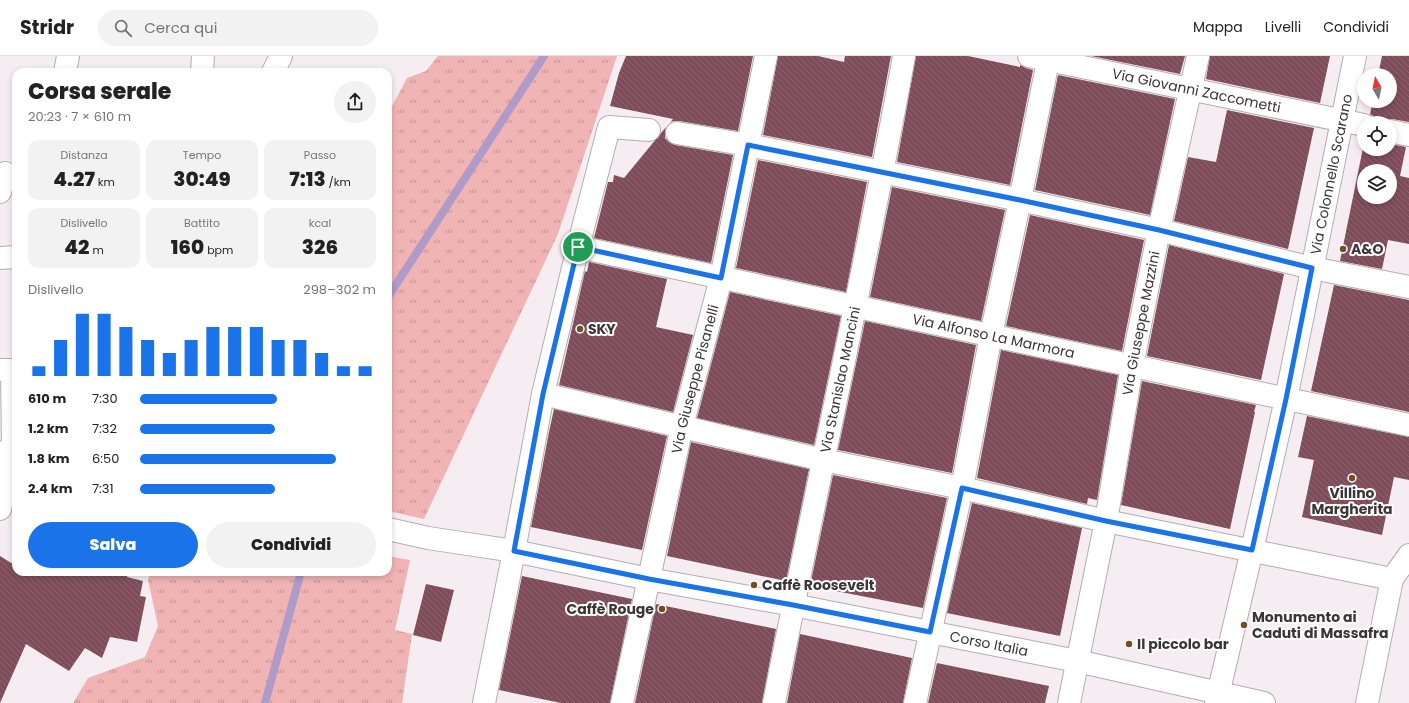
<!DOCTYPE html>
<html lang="it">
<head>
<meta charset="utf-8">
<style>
  body { margin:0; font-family:Poppins,sans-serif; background:#f2f2f2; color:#222; height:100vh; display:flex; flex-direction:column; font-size:15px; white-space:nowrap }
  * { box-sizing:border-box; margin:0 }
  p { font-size:13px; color:#767676 }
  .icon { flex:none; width:22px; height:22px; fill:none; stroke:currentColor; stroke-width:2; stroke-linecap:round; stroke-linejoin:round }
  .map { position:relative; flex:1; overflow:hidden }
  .panel { position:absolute; left:12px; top:12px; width:380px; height:508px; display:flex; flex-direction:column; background:#fff; border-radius:12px; box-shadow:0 2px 6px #0003 }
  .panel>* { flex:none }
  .needle { width:26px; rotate:351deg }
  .fabs { position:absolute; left:1357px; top:12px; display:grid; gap:8px }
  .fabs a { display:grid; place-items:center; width:40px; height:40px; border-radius:50%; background:#fff; box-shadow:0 2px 6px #0003; font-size:20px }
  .pin { position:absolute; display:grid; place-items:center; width:34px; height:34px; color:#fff; margin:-17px; border:2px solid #fff; border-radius:50%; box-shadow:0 1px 4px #0007 }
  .round { display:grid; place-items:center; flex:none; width:42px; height:42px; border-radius:21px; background:#f2f2f2 }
  .headline { display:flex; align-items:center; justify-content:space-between; height:68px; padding:0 16px }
  h1 { font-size:22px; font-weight:800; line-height:30px }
  .stats { display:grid; grid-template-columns:repeat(3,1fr); gap:6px; height:68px; padding:4px 16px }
  .stats div { display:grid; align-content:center; border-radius:10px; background:#f2f2f2; text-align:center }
  .stats b { font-size:20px; font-weight:800 }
  .stats small { font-size:11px; font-weight:400 }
  .stats p { font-size:11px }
  .chart { height:112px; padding:8px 16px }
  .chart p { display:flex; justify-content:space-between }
  .chart svg { width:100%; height:72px; margin-top:4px; stroke:#1a73e8; stroke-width:6 }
  .primary-button { display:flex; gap:8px; margin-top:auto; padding:8px 16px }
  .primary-button a { flex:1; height:46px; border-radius:24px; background:#1a73e8; color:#fff; font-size:16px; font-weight:800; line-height:46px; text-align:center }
  .primary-button a+a { background:#f2f2f2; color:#222 }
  ul { padding:0 16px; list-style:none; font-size:13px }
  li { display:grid; grid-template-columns:64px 48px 1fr; align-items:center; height:30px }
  li i { height:10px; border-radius:5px; background:#1a73e8 }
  header { display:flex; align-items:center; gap:24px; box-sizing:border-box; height:56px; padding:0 20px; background:#fff; border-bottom:1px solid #e0e0e0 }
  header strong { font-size:19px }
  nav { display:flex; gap:22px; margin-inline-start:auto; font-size:14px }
  .search { width:280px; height:36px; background:#f2f2f2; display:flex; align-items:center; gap:10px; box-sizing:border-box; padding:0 14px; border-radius:22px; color:#767676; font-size:15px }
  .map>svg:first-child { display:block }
  .grass { fill:url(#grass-tufts) }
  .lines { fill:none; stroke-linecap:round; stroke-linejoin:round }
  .stream { stroke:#b09ac8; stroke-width:8 }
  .building { fill:url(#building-back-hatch); fill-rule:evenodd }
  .minor-casing { stroke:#b5acb1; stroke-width:24 }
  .major-casing { stroke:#b5acb1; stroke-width:24 }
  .minor { stroke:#fff; stroke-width:22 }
  .major { stroke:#fff; stroke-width:22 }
  .route-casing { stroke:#fff; stroke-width:8 }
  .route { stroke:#1a73e8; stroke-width:5 }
  .poi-dot { fill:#6e5024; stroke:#fefcfd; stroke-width:1.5 }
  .labels { text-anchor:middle; stroke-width:4; stroke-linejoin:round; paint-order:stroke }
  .street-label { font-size:14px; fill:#3a3638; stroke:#fefcfd }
  .poi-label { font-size:14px; font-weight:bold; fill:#3a3638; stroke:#fefcfd; text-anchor:start }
</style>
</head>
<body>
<header>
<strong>Stridr</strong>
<div class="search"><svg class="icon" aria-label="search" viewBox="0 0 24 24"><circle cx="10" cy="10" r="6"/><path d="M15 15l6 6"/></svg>Cerca qui</div>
<nav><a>Mappa</a><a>Livelli</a><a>Condividi</a></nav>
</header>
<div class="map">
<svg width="1409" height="647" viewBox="0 0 1409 647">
  <defs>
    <pattern id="grass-tufts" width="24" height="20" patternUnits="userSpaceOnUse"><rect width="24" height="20" fill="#efb4b3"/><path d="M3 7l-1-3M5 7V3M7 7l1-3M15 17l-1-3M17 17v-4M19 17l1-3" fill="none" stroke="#c39393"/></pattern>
    <pattern id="building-back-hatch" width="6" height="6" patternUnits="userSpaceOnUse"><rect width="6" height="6" fill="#7f4c5a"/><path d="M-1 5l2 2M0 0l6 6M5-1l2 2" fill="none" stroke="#8d646f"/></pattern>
  </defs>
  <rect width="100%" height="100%" fill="#f6edf2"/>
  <!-- grass -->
  <path class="grass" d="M438 0H617L558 178 424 463 388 455V58L407 22 426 15Z
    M388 500 410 504 395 574 412 578 402 647H73L88 622 145 601 158 570 148 524 151 516H388Z"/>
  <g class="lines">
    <!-- stream -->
    <path class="stream" d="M388 241 544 0
      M265 647 301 516"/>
  </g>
  <!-- building -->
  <path class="building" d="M626 0H753L738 75 679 65H673L670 67 673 63 610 50 619 17Z
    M778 0H818L844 6 845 0H891L872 101 763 79Z
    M916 0H968L1020 11V9L1026 12 1033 14 1010 129 897 106Z
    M1091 0H1185L1180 18Z
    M1210 0H1330L1320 47 1206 23Z
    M1382 0H1409V66L1392 63H1386L1380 67H1376L1373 60 1370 58 1373 45H1390V19H1378Z
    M1058 19 1175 43 1150 159 1035 134Z
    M1227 54 1314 72 1288 193 1174 165 1188 101 1216 106Z
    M666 71 665 75V82L669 86 675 89 733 99 711 207 594 182 608 126H613L614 119 624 122Z
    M1364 87V93H1390V88L1406 91 1400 120 1409 122V188L1388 184 1382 213 1340 205ZM1364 115H1390V141H1364Z
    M758 104 867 126 846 236 736 212Z
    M892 131 1005 154 981 265 870 241Z
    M1030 159 1144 184 1122 295 1006 270Z
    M1169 189 1284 218 1261 324 1147 300Z
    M589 206 667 223 656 271 693 279 673 356 559 329 585 215 587 216Z
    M1334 229 1409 244V356L1311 335Z
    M730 236 841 260 814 389 697 362Z
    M865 265 976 289 952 417 838 394Z
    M1001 294 1118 319 1097 444 1088 442 1087 448 977 422Z
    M1142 325 1256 349 1254 356H1255L1230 473 1121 449Z
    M554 353 667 380 642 494 531 471 549 376Z
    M1307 360 1409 381V424L1394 421 1382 479 1302 461 1314 404 1298 401Z
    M691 386 809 413 786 525 667 500Z
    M833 419 947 442 923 552 810 530Z
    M972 447 1082 472 1060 580 947 557Z
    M0 500 16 510V516H128L127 521 143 525 140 540 146 541 137 586 110 581 102 602 85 592 69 615 26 588 0 647Z
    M522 520 632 543 610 647H561L499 634Z
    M426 528 454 534 441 586 413 579Z
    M656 548 776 573 762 647H635Z
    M800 578 912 602 903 647H787Z
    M937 607 1049 630 1045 647H928Z"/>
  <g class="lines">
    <defs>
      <g id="minor">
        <path id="s1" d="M1029 0 1364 69"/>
        <path d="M65 16 68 0"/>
        <path d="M202 16 203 0"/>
        <path d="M273 16 281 0"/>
        <path d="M1390 75 1409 79"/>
        <path d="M677 77 748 89 1020 144 1159 174 1312 212 1409 231"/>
        <path d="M0 136 5 117"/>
        <path id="s2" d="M578 191 1409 369"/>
        <path d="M0 202 16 201"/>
        <path d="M0 314H12L13 392 0 398"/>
        <path id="s3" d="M543 338 823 404 962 432 1106 465 1132 310 1159 174 1198 0"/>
        <path d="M0 453 13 392H16"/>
        <path id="s4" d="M388 473 428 482 514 495 649 523 793 549 1077 605 1264 647"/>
        <path d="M1392 523 1409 499"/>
        <path d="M484 647 514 495 543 338 578 191 609 71 649 74"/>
        <path id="s5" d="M622 647 682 370 721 222 766 0"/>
        <path id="s6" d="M774 647C816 431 865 217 904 0"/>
        <path d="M915 647 962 432 991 279 1020 144 1049 0"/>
        <path d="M1216 647 1252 494"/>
      </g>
      <g id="major">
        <path id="s7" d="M1252 494 1286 343 1355 0"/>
        <path d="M1069 647 1106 465 1392 523 1367 647"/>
      </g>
    </defs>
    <!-- minor casing -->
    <use href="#minor" class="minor-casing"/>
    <!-- major casing -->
    <use href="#major" class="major-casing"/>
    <!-- minor -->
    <use href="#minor" class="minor"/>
    <!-- major -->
    <use href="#major" class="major"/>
  </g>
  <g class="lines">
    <defs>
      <path id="route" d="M748 89 1020 144 1159 174 1312 212 1286 343 1252 494 1106 465 962 432 930 576 793 549 649 523 514 495 543 338 578 191 721 222Z"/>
    </defs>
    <!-- route casing -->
    <use href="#route" class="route-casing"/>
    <!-- route -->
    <use href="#route" class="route"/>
  </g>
  <!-- markers -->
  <g class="poi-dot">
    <circle cx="1343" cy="193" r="4"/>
    <circle cx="580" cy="273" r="4"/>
    <circle cx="1352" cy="422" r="4"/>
    <circle cx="754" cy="529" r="4"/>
    <circle cx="662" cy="553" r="4"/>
    <circle cx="1244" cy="569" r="4"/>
    <circle cx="1129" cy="588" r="4"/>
  </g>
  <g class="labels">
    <!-- street labels -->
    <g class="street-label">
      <text dy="5" stroke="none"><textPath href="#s1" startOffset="171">Via Giovanni Zaccometti</textPath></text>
      <text dy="5" stroke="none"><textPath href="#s7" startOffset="384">Via Colonnello Scarano</textPath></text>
      <text dy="5" stroke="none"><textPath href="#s3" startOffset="778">Via Giuseppe Mazzini</textPath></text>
      <text dy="5" stroke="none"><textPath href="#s2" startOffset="425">Via Alfonso La Marmora</textPath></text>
      <text dy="5" stroke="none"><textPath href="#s5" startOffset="332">Via Giuseppe Pisanelli</textPath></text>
      <text dy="5" stroke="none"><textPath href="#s6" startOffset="330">Via Stanislao Mancini</textPath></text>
      <text dy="5" stroke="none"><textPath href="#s4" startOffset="612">Corso Italia</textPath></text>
    </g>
    <!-- poi labels -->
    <g class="poi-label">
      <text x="1351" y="198">A&amp;O</text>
      <text x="588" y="278">SKY</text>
      <text x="1352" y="442" text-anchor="middle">Villino<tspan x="1352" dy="16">Margherita</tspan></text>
      <text x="762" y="534">Caffè Roosevelt</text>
      <text x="654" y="558" text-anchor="end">Caffè Rouge</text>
      <text x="1252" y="566">Monumento ai<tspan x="1252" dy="16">Caduti di Massafra</tspan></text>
      <text x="1137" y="593">Il piccolo bar</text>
    </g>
  </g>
</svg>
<div class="fabs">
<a><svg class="needle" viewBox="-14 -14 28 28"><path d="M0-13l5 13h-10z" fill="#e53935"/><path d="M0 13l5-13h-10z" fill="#767676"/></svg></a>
<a><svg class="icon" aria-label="locate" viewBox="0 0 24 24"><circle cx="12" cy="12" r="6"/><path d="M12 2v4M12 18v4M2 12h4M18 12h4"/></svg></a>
<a><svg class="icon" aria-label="layers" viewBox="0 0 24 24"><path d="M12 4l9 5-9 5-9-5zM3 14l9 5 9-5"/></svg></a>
</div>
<div class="pin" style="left:578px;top:191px;background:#1e9e55"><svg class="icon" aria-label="arrive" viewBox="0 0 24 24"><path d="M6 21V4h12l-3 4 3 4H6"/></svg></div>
<section class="panel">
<div class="headline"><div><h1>Corsa serale</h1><p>20:23 · 7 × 610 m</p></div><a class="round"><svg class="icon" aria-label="share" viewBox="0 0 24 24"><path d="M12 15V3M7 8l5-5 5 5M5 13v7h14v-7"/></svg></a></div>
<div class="stats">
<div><p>Distanza</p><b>4.27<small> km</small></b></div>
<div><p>Tempo</p><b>30:49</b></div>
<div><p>Passo</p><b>7:13<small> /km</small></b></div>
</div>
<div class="stats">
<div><p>Dislivello</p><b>42<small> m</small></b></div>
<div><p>Battito</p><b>160<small> bpm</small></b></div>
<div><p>kcal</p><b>326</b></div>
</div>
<div class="chart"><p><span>Dislivello</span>298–302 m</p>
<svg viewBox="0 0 160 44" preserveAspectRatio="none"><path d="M5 44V38M15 44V22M25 44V6M35 44V6M45 44V14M55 44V22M65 44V30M75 44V22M85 44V14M95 44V14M105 44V14M115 44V22M125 44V22M135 44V30M145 44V38M155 44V38"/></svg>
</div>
<ul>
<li><b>610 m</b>7:30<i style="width:58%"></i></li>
<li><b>1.2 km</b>7:32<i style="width:57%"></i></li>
<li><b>1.8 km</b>6:50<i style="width:83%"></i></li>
<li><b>2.4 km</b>7:31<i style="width:57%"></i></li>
</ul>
<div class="primary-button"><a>Salva</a><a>Condividi</a></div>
</section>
</div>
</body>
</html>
